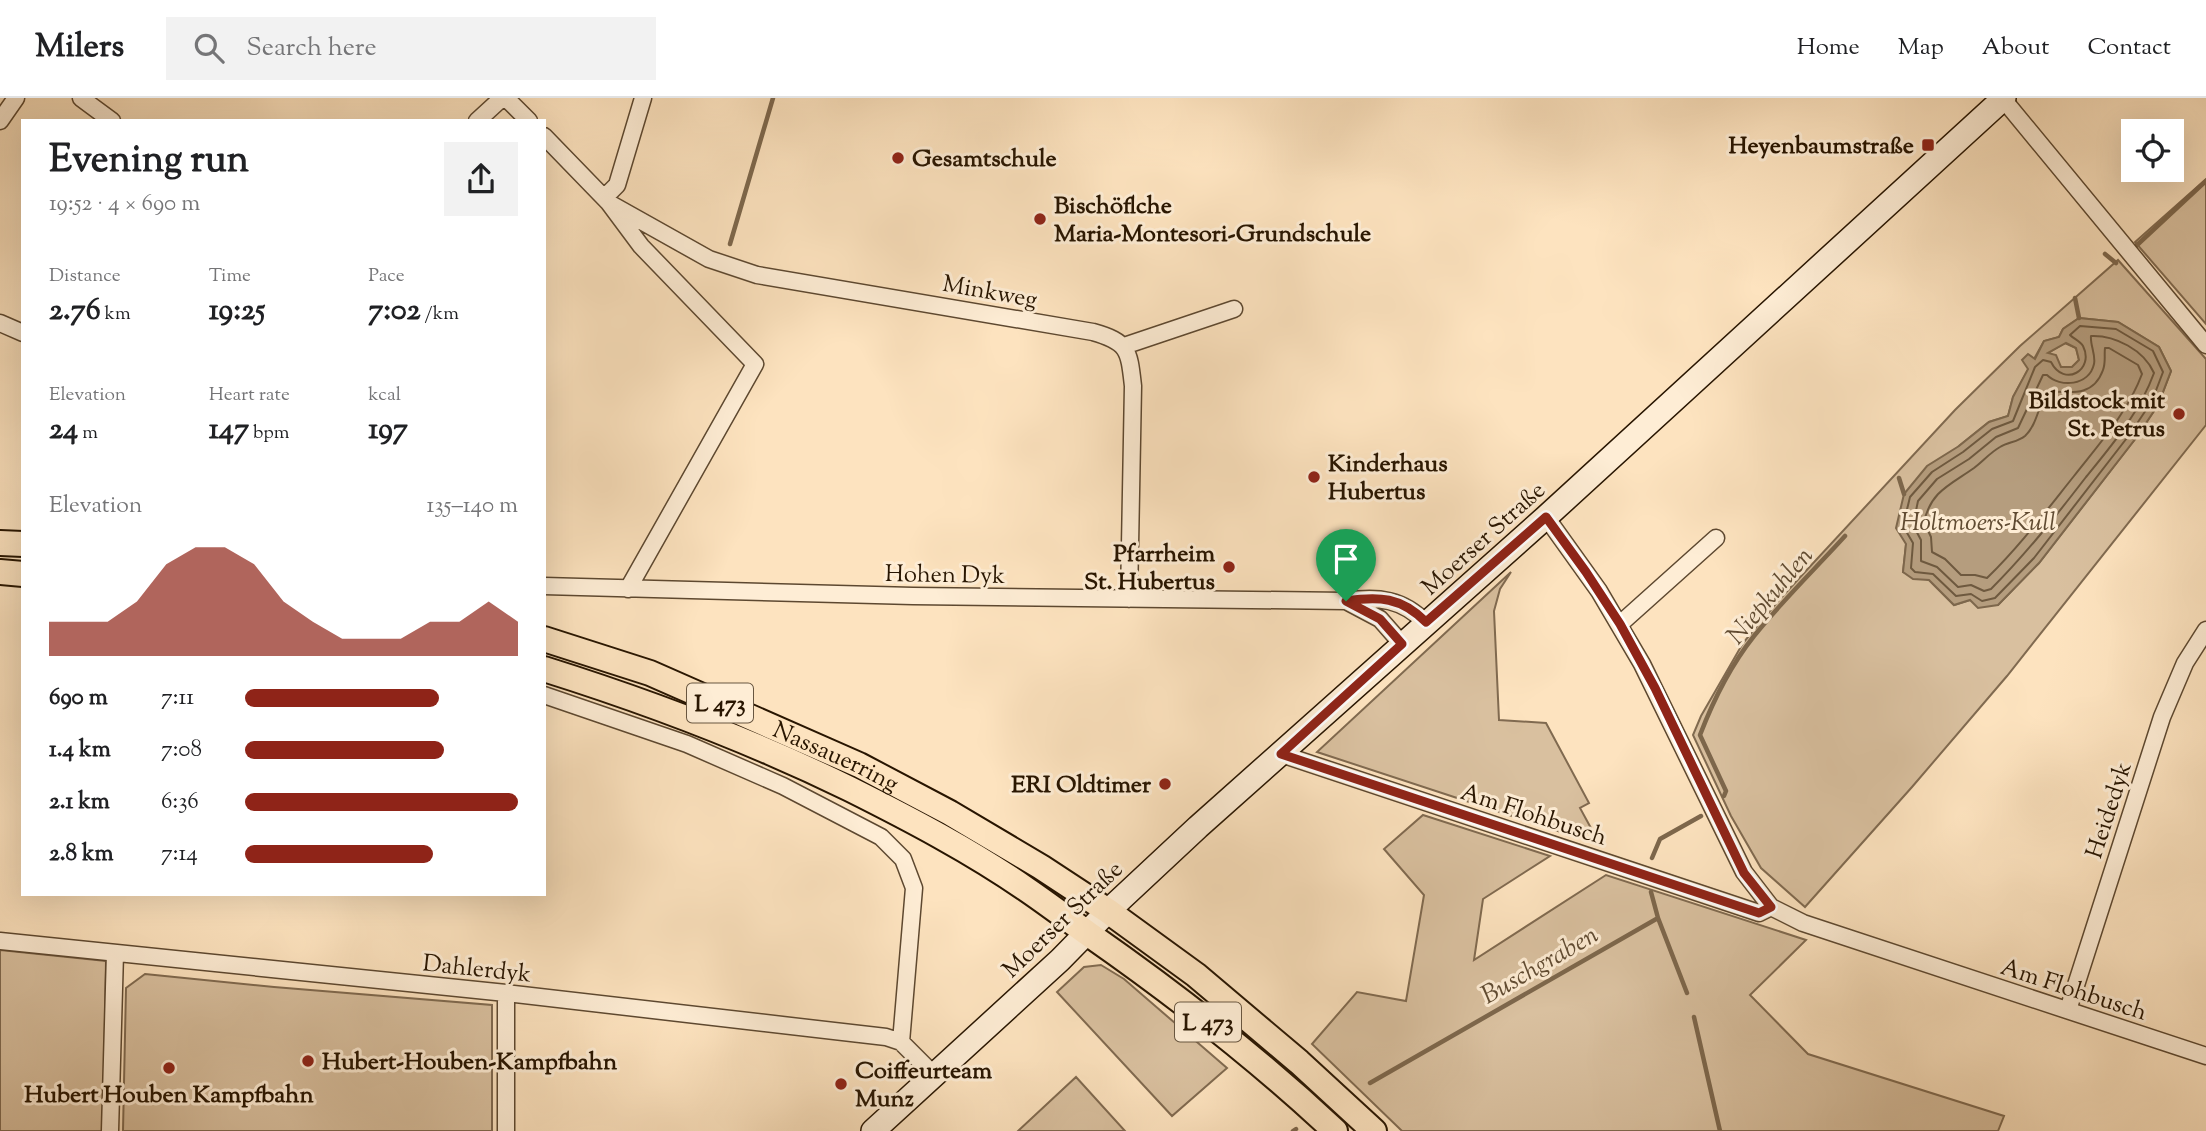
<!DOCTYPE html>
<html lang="en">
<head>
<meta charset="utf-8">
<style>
  body { margin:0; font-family:"Sorts Mill Goudy",serif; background:#f2f2f2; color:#202124; height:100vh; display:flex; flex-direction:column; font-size:26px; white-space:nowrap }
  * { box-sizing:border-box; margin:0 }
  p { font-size:23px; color:#757577 }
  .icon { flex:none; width:38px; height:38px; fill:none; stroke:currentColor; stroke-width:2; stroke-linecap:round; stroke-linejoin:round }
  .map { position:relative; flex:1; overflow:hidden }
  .panel { position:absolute; left:21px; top:21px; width:525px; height:777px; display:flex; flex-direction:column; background:#fff; border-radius:0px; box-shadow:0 7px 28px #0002 }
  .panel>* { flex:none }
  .tools { position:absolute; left:2121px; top:21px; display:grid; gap:14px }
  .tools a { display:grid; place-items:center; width:63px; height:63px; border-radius:0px; background:#fff; box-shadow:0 7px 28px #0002; font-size:35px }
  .pin { position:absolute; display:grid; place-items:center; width:60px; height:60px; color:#fff; margin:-72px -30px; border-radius:50% 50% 50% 0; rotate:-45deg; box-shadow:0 0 7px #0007 }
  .pin .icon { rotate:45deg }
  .round { display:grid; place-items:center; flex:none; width:74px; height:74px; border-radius:0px; background:#f2f2f2 }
  .head { display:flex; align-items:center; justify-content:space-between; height:119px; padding:0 28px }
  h1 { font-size:38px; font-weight:700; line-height:52px }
  .figures { display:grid; grid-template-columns:repeat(3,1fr); gap:10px; height:119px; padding:7px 28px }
  .figures div { display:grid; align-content:center }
  .figures b { font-size:30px; font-weight:700 }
  .figures small { font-size:19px; font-weight:400 }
  .figures p { font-size:19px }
  .chart { height:196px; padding:14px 28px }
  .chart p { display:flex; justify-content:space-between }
  .chart svg { width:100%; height:126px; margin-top:7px; fill:#8f2418; opacity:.7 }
  ul { padding:0 28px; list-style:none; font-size:23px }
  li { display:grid; grid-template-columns:112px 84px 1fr; align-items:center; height:52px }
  li i { height:18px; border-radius:9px; background:#8f2418 }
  header { display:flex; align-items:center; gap:42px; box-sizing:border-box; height:98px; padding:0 35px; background:#fff; border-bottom:2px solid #e0e0e0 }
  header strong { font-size:33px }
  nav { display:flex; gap:38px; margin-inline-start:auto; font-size:24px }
  .search { width:490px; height:63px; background:#f2f2f2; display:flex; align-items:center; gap:18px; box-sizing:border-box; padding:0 24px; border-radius:0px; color:#757577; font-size:26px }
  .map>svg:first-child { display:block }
  .green { fill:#d9c09f; stroke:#806a50; stroke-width:2; fill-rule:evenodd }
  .water { fill:#b59d7e; stroke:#7d674c; stroke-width:2; fill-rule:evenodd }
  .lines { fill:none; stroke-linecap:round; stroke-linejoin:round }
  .shore { stroke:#6e593f; stroke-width:2 }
  .stream { stroke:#7d674c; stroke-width:4.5 }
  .street-casing { stroke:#5d4830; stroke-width:19 }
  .secondary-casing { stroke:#281500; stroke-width:26 }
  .primary-casing { stroke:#281500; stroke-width:28 }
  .street { stroke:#feedd5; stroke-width:16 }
  .secondary { stroke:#feedd5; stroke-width:23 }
  .primary { stroke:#fde3bf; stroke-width:24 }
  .route-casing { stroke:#fff; stroke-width:14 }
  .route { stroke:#8f2418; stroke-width:9 }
  .poi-dot { fill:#8f2418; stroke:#feedd5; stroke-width:2.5 }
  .labels { text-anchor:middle; stroke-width:6; stroke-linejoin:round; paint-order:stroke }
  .shield { fill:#feedd5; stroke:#685640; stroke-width:2 }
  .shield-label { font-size:23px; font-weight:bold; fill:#281500 }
  .poi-label { font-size:24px; font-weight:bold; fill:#281500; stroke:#feedd5; text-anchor:start }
  .street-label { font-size:24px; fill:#281500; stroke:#feedd5 }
  .water-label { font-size:26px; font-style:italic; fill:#604b32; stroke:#feedd5 }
</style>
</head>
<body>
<header>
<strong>Milers</strong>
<div class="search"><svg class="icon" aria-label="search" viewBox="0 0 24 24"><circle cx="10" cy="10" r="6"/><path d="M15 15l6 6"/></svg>Search here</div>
<nav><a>Home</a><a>Map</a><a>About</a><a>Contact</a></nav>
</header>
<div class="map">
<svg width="2206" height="1033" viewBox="0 0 2206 1033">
  <rect width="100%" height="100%" fill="#fde3bf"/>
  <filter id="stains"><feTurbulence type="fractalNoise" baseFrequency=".00286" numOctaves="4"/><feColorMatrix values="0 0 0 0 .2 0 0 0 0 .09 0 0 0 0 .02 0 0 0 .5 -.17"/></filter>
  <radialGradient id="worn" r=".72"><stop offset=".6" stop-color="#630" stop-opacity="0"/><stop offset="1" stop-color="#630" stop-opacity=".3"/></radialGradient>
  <!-- green -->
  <path class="green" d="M2206 81V226L2135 144Z
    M2118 162 2206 261V327L2007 578 1912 689 1805 809 1761 770 1731 718 1693 637 1701 618 1743 545 1779 502 1955 312 2020 248ZM2079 220 2118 224 2159 249 2171 273 2158 307 2136 340 2039 465 1998 507 1970 502 1954 507 1929 482 1903 474 1906 446 1959 348 1989 324 2008 318 2013 299 2044 243 2059 239 2063 231Z
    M2065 245 2076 250 2079 262 2072 269H2061L2048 255Z
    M1511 474 1500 491 1494 513 1499 622 1546 625 1589 705 1580 710 1592 732 1579 740 1317 654Z
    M1423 717 1550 758 1483 801 1474 862 1606 777 1806 842 1750 897 1808 956 2004 1018 1998 1033H1402L1312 946 1357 894 1406 903 1424 797 1384 751Z
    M0 852 106 863 103 1033H0Z
    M1101 867 1124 881 1227 970 1172 1018 1057 894 1084 869Z
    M145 876 274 889 492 907V1033H123L126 890Z
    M1076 979 1125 1033H1018Z"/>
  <!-- water -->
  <path class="water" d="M2079 220 2118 224 2159 249 2171 273 2158 307 2136 340 2039 465 1998 507 1978 510 1970 502 1954 507 1929 482 1913 481 1903 474 1906 446 1896 430 1904 396 1927 368 1959 348 1989 324 2008 318 2013 299 2028 271 2022 262 2028 256 2035 261 2044 243 2059 239 2063 231ZM2066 245 2076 250 2079 262 2072 269H2061L2056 257 2048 255Z"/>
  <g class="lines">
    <!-- shore -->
    <path class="shore" d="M2080 228 2116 231 2153 253 2163 274 2152 303 2130 336 2034 460 1995 500 1982 503 1971 496 1956 498 1933 476 1915 474 1911 470 1913 445 1903 428 1910 399 1932 374 1963 354 1992 331 2013 323 2035 269 2043 262 2051 264C2064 290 2095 272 2083 248 2080 243 2074 241 2070 237Z
      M2091 238C2115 237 2144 252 2154 275 2140 314 2112 347 2086 379 2056 418 2026 456 1991 491L1984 493 1971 487 1958 489 1937 469 1921 463V442L1913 427 1918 403 1937 381 1969 361 1996 339 2018 330 2043 277H2047C2060 290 2089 288 2094 266 2096 257 2090 247 2091 238Z
      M2105 250H2109L2138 267 2142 276C2128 314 2099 346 2074 378 2046 413 2019 449 1987 480L1975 477H1961L1945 461 1932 454 1931 439 1924 424C1931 393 1950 387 1974 370 1983 363 1991 354 2000 349 2008 344 2018 344 2025 338 2037 327 2039 306 2047 293 2069 294 2093 300 2103 272 2106 264 2104 257 2105 250Z"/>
    <!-- stream -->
    <path class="stream" d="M730 146 773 0
      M2136 148 2206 83
      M2105 156 2116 165
      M2075 200 2079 220
      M1899 380 1904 396
      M1724 698 1726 693 1700 637C1713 603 1731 567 1754 538 1782 503 1815 471 1845 438
      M1652 760 1660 741 1701 718
      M1651 794 1658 820 1687 895
      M1694 919 1720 1033
      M1370 985 1658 820
      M1293 1033 1296 1031"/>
    <defs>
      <path id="street" d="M81 0 112 23
        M506 0 529 23
        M2003 1 2206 247
        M0 23 16 0
        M477 23 502 0
        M544 38 609 105
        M605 99 617 87 643 0
        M0 225 23 235
        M1124 248 1234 211
        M1546 419 1599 493 1642 566 1744 774 1771 809 1803 825 2206 958
        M544 488 913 498 1346 503C1378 498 1403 501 1426 525
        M628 491 755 266 641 148 609 105 709 161 757 177 1093 234C1129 244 1129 253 1133 288L1129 501
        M1348 504 1380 521 1402 546
        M1620 526 1716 440
        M544 597 687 646 783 688 881 739 903 761 914 790 901 944
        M1281 656 1759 815 1771 809
        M0 843 506 895 886 939 901 944 935 978
        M506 895V1033
        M2068 912 2162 619 2185 565 2206 532
        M110 1033 115 855"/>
      <path id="secondary" d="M873 1033 1060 862 1108 813 1198 729 1546 419 2004 0"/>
      <g id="primary">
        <path d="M0 445 23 446"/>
        <path d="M0 474 23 476"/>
        <path id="s1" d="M544 541 650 575 859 667 950 715 1041 769 1108 813 1196 877 1299 964 1374 1033"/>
        <path d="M544 571C649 604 752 643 850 691 910 721 971 753 1026 791 1048 806 1069 822 1090 837 1176 897 1258 961 1335 1033"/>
      </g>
    </defs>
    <!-- street casing -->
    <use href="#street" class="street-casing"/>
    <!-- secondary casing -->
    <use href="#secondary" class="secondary-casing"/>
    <!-- primary casing -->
    <use href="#primary" class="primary-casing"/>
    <!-- street -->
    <use href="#street" class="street"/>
    <!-- secondary -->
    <use href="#secondary" class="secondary"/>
    <!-- primary -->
    <use href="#primary" class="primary"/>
  </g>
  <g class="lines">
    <defs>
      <path id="route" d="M1546 419 1586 474 1620 526 1655 590 1744 775 1771 809 1759 815 1281 656 1402 546 1380 521 1346 503C1379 498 1401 499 1426 524Z"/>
    </defs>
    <!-- route casing -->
    <use href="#route" class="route-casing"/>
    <!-- route -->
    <use href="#route" class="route"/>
  </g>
  <!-- markers -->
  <g class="poi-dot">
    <rect x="1921" y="40" width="14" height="14" rx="3.5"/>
    <circle cx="898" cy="60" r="7"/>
    <circle cx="1040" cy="121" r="7"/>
    <circle cx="2179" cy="316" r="7"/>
    <circle cx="1314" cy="379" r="7"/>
    <circle cx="1229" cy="469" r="7"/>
    <circle cx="1165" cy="686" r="7"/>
    <circle cx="308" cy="963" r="7"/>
    <circle cx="169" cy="970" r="7"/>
    <circle cx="841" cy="986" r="7"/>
  </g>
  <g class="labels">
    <!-- shield labels -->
    <g class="shield">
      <rect x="687" y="585.5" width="66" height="39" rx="5"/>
      <rect x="1175" y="904.5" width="66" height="39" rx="5"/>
    </g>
    <g class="shield-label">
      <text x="720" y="613">L 473</text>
      <text x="1208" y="932">L 473</text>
    </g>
    <!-- poi labels -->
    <g class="poi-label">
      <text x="1914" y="55" text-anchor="end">Heyenbaumstraße</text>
      <text x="912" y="68">Gesamtschule</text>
      <text x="1054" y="115">Bischöflche<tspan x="1054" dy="28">Maria-Montesori-Grundschule</tspan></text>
      <text x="2165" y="310" text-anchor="end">Bildstock mit<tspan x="2165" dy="28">St. Petrus</tspan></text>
      <text x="1328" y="373">Kinderhaus<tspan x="1328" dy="28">Hubertus</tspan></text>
      <text x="1215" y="463" text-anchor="end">Pfarrheim<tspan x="1215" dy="28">St. Hubertus</tspan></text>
      <text x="1151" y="694" text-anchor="end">ERI Oldtimer</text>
      <text x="322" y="971">Hubert-Houben-Kampfbahn</text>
      <text x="855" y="980">Coiffeurteam<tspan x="855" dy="28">Munz</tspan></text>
      <text x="169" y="1004" text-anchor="middle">Hubert Houben Kampfbahn</text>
    </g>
    <!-- street labels -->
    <g class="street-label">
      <text transform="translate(990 193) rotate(10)" y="8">Minkweg</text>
      <text transform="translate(1483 440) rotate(-42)" y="8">Moerser Straße</text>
      <text transform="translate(945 476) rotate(1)" y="8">Hohen Dyk</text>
      <text dy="8" stroke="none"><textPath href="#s1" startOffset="315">Nassauerring</textPath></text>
      <text transform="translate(2108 712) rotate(-72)" y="8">Heidedyk</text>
      <text transform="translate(1534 716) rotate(18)" y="8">Am Flohbusch</text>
      <text transform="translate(1062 821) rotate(-44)" y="8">Moerser Straße</text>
      <text transform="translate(477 870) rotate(6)" y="8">Dahlerdyk</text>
      <text transform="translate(2074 891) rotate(18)" y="8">Am Flohbusch</text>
    </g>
    <!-- water labels -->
    <g class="water-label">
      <text x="1978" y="432">Holtmoers-Kull</text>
      <text transform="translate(1769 497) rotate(-50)" y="9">Niepkuhlen</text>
      <text transform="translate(1539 866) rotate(-30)" y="9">Buschgraben</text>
    </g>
  </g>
  <rect width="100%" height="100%" filter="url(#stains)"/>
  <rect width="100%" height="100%" fill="url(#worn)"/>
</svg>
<div class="tools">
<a><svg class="icon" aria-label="locate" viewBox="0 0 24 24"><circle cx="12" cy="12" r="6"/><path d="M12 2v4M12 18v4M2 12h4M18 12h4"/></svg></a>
</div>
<div class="pin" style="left:1346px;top:503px;background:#1e9e55"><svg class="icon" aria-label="arrive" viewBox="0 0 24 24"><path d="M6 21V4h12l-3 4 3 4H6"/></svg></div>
<section class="panel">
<div class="head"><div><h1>Evening run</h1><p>19:52 · 4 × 690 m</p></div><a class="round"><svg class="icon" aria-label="share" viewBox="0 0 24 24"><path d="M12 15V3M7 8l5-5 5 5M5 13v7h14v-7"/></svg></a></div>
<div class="figures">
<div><p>Distance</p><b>2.76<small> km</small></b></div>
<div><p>Time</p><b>19:25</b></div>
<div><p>Pace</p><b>7:02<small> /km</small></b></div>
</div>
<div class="figures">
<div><p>Elevation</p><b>24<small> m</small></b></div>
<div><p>Heart rate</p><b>147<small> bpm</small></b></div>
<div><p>kcal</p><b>197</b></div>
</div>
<div class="chart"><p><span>Elevation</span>135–140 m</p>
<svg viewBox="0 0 160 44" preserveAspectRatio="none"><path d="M0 44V32L10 32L20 32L30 25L40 12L50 6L60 6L70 12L80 25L90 32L100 38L110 38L120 38L130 32L140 32L150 25L160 32V44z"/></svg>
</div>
<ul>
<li><b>690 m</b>7:11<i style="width:71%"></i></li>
<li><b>1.4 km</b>7:08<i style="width:73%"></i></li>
<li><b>2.1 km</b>6:36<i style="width:100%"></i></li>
<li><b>2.8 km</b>7:14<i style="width:69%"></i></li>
</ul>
</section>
</div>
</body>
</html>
